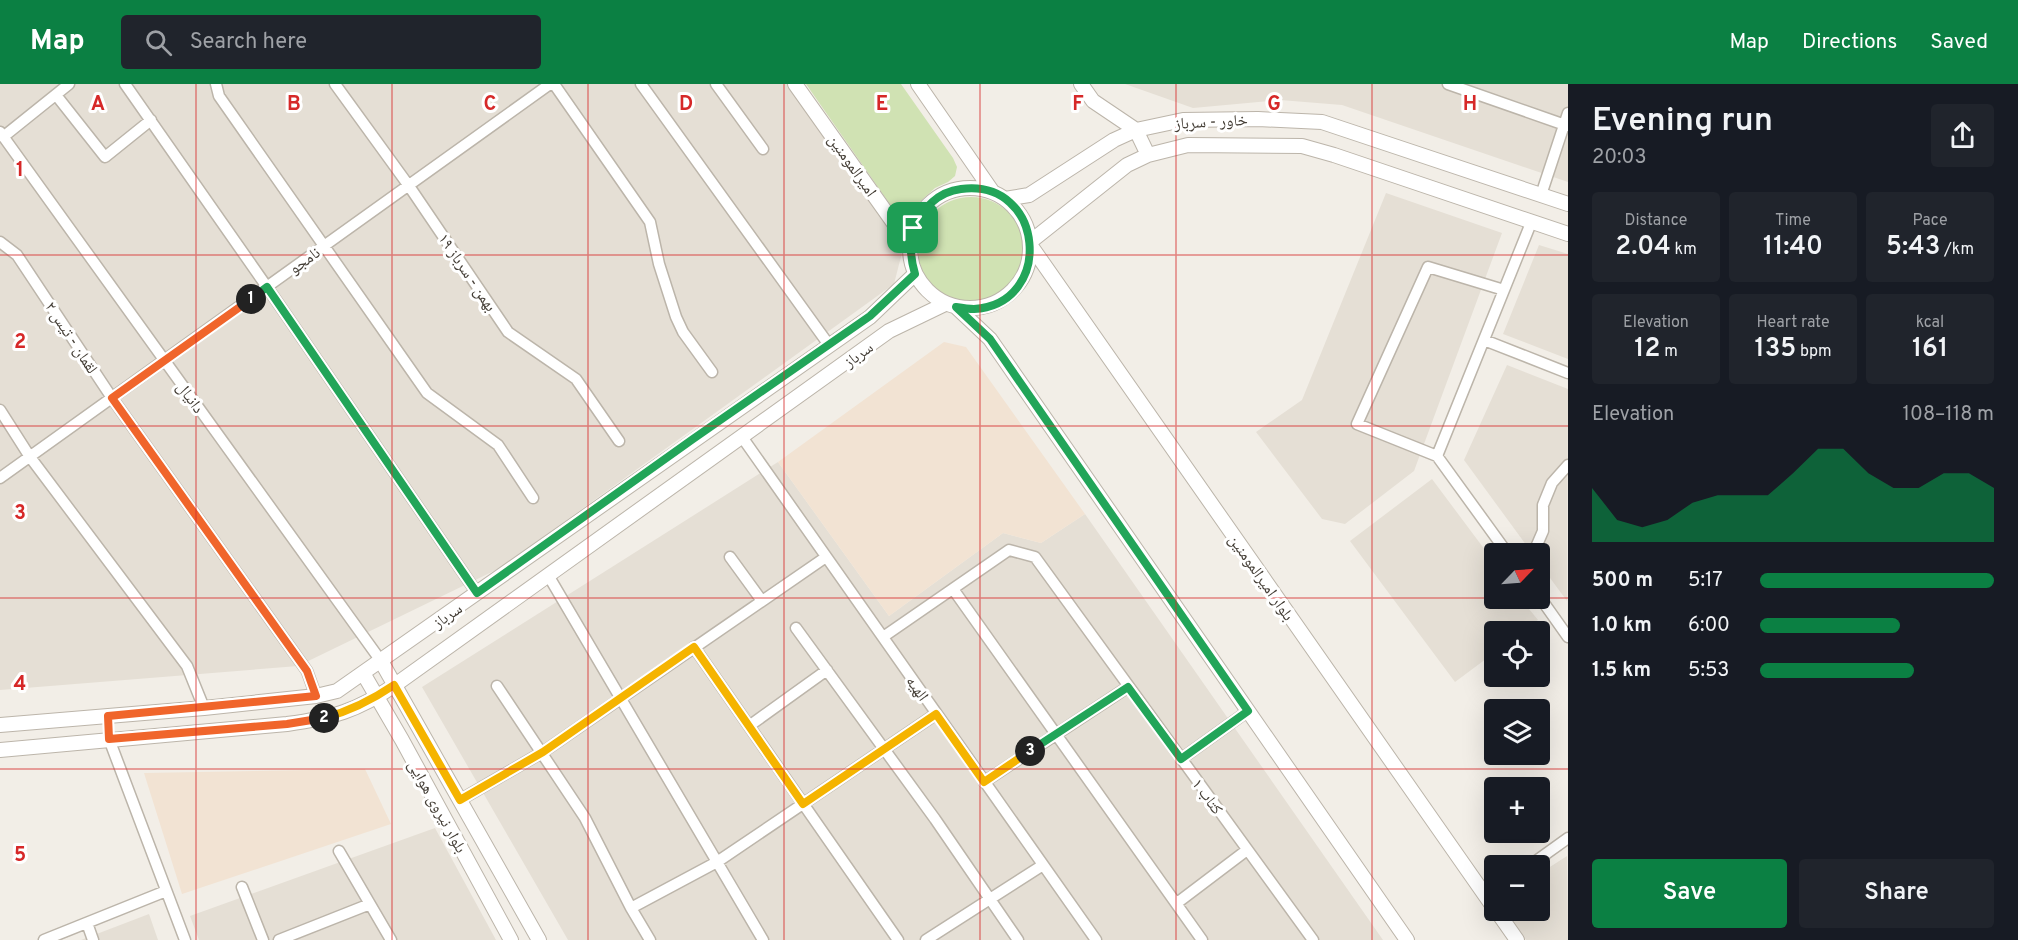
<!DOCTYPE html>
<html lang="en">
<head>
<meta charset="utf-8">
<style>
  body { margin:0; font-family:Overpass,"Noto Naskh Arabic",sans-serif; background:#20242c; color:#f1f3f6; height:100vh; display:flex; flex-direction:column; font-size:22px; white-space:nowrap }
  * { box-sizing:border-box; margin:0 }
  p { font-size:20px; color:#9ea1a6 }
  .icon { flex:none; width:33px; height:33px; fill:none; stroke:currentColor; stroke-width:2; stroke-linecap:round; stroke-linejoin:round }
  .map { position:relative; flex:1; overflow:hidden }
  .panel { display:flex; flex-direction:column; background:#171b24; width:450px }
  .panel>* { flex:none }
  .needle { width:39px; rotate:65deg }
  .tools { position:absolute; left:1484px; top:459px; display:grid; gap:12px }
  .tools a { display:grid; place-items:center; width:66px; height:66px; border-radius:6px; background:#171b24; box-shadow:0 6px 24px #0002; font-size:30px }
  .pin { position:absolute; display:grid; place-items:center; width:51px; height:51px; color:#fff; margin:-26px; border-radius:12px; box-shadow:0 3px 9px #0006 }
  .km { position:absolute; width:30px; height:30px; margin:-15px; border-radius:50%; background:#222; color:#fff; font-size:16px; line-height:30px; text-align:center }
  .round { display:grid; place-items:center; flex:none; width:63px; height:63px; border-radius:6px; background:#20242c }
  .overview { display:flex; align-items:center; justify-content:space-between; height:102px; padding:0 24px }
  h1 { font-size:33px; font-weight:600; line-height:45px }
  .stats { display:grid; grid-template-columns:repeat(3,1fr); gap:9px; height:102px; padding:6px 24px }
  .stats div { display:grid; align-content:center; border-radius:6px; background:#20242c; text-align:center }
  .stats b { font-size:26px; font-weight:600 }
  .stats small { font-size:16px; font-weight:400 }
  .stats p { font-size:16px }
  .chart { height:168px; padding:12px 24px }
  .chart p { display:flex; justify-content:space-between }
  .chart svg { width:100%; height:108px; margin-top:6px; fill:#0b8043; opacity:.7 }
  .button { display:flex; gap:12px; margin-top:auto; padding:12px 24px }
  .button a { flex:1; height:69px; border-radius:6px; background:#0b8043; color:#fff; font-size:24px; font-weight:600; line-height:69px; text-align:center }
  .button a+a { background:#20242c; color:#f1f3f6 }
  ul { padding:0 24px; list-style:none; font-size:20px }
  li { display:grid; grid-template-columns:96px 72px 1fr; align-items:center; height:45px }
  li i { height:15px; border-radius:8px; background:#0b8043 }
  header { display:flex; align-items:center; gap:36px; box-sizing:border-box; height:84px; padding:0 30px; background:#0b8043; color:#fff }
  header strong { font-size:28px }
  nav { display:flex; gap:33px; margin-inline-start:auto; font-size:21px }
  .search { width:420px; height:54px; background:#20242c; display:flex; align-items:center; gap:15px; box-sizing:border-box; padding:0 21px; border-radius:6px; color:#9ea1a6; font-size:22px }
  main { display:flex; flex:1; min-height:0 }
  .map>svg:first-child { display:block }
  .residential { fill:#e5dfd5 }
  .commercial { fill:#f2e3d3 }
  .green { fill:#d0e2b3 }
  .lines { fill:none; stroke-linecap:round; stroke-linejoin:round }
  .minor-casing { stroke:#bcb5aa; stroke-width:13 }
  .tertiary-casing { stroke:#bcb5aa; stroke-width:16 }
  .minor { stroke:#fff; stroke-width:10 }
  .tertiary { stroke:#fff; stroke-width:14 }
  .split-1-casing { stroke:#fff; stroke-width:12 }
  .split-2-casing { stroke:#fff; stroke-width:12 }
  .split-3-casing { stroke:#fff; stroke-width:12 }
  .split-4-casing { stroke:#fff; stroke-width:12 }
  .split-1 { stroke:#22a559; stroke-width:8 }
  .split-2 { stroke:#f0652b; stroke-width:8 }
  .split-3 { stroke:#f5b400; stroke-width:8 }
  .split-4 { stroke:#22a559; stroke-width:8 }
  .grid { fill:none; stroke:#d62828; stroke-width:1.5; stroke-opacity:0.55 }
  .labels { text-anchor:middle; stroke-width:6; stroke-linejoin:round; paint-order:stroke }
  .street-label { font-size:16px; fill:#443e36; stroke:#fff }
  .grid-label { font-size:20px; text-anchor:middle; font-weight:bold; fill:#d62828; stroke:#fff; stroke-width:6; stroke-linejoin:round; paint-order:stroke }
</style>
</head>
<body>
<header>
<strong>Map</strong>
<div class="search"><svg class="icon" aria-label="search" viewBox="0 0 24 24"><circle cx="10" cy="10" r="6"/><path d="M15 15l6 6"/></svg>Search here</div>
<nav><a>Map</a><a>Directions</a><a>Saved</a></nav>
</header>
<main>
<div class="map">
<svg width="1568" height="856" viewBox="0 0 1568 856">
  <rect width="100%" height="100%" fill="#f2eee7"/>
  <!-- residential -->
  <path class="residential" d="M0 0H789L904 161 894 200 500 484 298 582 0 606Z
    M1125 0H1568V98L1342 21 1280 16 1193 24Z
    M1386 109 1502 149 1414 387 1345 440 1322 435 1256 348 1302 316Z
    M1539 161 1568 170V275L1503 250Z
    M1507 281 1568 305 1567 517 1539 479V470L1532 469 1464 376Z
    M778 378 889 532 1003 449 1041 459 1085 430 1383 856H568L422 603Z
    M1432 395 1494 478V514L1521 515 1538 536 1523 547 1494 548V569L1455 598 1350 457Z
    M435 744 496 856H199L190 832Z
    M1567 772 1568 856H1526L1505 827 1539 826V790Z
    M149 830 158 856H81Z"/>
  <!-- commercial -->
  <path class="commercial" d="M944 258 966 263 1085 430 1041 459 1003 449 889 532 778 378Z
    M365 685 391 740 182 810 144 689Z"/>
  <!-- green -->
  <path class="green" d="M806 0H901L953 74 957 83 955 92 948 98 935 104 912 125 903 128 896 126 889 119Z
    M918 166a53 53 0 1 1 106 0a53 53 0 1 1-106 0Z"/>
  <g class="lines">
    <defs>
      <path id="minor" d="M125 0 267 203 477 509
        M216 0 219 12 427 309 498 361 533 414
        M335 0 409 102 508 248 576 295 619 357
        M554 0 650 138 659 180 676 233 683 248 712 288
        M641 0 829 261
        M716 0 763 65
        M1448 0 1568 42
        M56 11 105 73 151 36
        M0 48 381 577
        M3 53 69 0
        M1541 111 1568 29
        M0 158 17 171 112 314 307 587 316 612
        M1484 256 1568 289
        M0 326 30 373 187 582 204 624
        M742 353 1096 856
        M1437 372 1357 340 1428 183 1504 206
        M0 394 550 0
        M1508 470 1437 372 1531 139
        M1533 470 1543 447V421L1552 399 1568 381
        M730 473 762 517
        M548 491 763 856
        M953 505 1202 856
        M1539 512 1568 553
        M796 544 935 735 1018 856
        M883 553 1009 466 1035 473 1313 856
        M694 563 898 856
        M497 602 585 734 631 824 650 856
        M749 642 827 586
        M109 655 185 856
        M1181 675 1248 627
        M984 698 1128 603
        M460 716 543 668 826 473
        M339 767 391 856
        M1529 782 1568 754
        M242 803 263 856
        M1177 819 1247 766
        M631 824 717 778 936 630
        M87 839 93 856
        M44 856 166 807
        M279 856 370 820
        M926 856 1043 781"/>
      <path id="tertiary" d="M795 0 910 162
        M918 0 992 107
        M1081 0 1093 17 1136 46 1148 71
        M910 164a60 60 0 1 1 120 0a60 60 0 1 1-120 0Z
        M1005 115 1029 111 1114 56 1136 46 1183 36 1258 35 1322 38 1568 120
        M1030 158 1127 81 1148 71 1188 61 1302 62 1334 71 1568 150
        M1031 162 1494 824
        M956 223 990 255 1407 856
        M381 577 539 856
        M363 589 402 656 511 856
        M0 641 204 624 316 612 337 607 870 233 915 190
        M0 666 287 640C332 634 357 627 395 601L889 247 945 220
        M1496 826 1517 856"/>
    </defs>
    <!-- minor casing -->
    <use href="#minor" class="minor-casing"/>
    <!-- tertiary casing -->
    <use href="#tertiary" class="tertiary-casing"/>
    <!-- minor -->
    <use href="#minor" class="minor"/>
    <!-- tertiary -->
    <use href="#tertiary" class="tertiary"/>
  </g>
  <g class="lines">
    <defs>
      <path id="split-1" d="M251 215 267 203 477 509 693 355 870 232 915 190C910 173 910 161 913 144"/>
      <path id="split-2" d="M251 215 112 314 307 587 316 612 108 632 109 655 287 640 324 634"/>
      <path id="split-3" d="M324 634C350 627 372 616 394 601L460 716 543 668 694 563 803 720 936 630 984 698 1030 667"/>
      <path id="split-4" d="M913 144C924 124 937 108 961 105 1045 94 1055 220 974 225 968 225 962 224 956 223L990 255 1248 627 1181 675 1128 603 1030 667"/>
    </defs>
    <!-- split-1 casing -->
    <use href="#split-1" class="split-1-casing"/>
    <!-- split-2 casing -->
    <use href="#split-2" class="split-2-casing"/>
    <!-- split-3 casing -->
    <use href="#split-3" class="split-3-casing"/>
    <!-- split-4 casing -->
    <use href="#split-4" class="split-4-casing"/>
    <!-- split-1 -->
    <use href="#split-1" class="split-1"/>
    <!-- split-2 -->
    <use href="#split-2" class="split-2"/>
    <!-- split-3 -->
    <use href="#split-3" class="split-3"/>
    <!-- split-4 -->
    <use href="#split-4" class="split-4"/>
  </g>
  <!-- grid -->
  <path class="grid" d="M196 0V856M392 0V856M588 0V856M784 0V856M980 0V856M1176 0V856M1372 0V856M0 171H1568M0 342H1568M0 514H1494M1539 514H1568M0 685H1568"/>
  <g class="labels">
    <!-- street labels -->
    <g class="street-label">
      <text transform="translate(1211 37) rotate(-3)" y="6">خاور - سرباز</text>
      <text transform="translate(853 81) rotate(55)" y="6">امیرالمومنین</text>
      <text transform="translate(304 176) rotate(-36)" y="6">نامجو</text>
      <text transform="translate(468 188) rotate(56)" y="6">بهمن - سرباز ۱۹</text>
      <text transform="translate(72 253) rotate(57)" y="6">لقمان - تیس ۲</text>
      <text transform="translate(858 270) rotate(-36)" y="6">سرباز</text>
      <text transform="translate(191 313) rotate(54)" y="6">دانیال</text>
      <text transform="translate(1262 493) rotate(55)" y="6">بلوار امیرالمومنین</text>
      <text transform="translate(447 531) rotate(-35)" y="6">سرباز</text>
      <text transform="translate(918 604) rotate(55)" y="6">الهیه</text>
      <text transform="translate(1208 712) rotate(54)" y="6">کتاب ۱</text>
      <text transform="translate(438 722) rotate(61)" y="6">بلوار نیروی هوایی</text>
    </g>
  </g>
  <g class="grid-label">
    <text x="98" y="26">A</text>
    <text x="294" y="26">B</text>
    <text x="490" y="26">C</text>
    <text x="686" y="26">D</text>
    <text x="882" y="26">E</text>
    <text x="1078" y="26">F</text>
    <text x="1274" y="26">G</text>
    <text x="1470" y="26">H</text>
    <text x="20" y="92">1</text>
    <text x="20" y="264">2</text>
    <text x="20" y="435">3</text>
    <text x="20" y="606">4</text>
    <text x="20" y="777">5</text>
  </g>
</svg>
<div class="tools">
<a><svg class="needle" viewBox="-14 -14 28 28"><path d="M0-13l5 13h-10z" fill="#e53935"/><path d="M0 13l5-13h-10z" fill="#9ea1a6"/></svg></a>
<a><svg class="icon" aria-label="locate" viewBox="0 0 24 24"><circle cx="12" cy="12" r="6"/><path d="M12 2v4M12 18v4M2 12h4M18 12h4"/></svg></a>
<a><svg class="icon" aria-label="layers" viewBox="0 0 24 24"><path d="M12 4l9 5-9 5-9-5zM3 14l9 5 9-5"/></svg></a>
<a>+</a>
<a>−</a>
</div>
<div class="pin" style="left:913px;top:144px;background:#1e9e55"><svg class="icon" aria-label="arrive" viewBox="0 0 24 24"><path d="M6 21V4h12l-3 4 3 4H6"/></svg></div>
<b class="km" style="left:251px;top:215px">1</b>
<b class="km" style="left:324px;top:634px">2</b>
<b class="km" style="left:1030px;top:667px">3</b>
</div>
<section class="panel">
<div class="overview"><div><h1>Evening run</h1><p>20:03</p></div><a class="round"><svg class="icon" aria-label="share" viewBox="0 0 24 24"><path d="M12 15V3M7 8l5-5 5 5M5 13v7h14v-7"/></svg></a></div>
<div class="stats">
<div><p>Distance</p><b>2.04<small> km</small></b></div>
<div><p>Time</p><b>11:40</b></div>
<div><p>Pace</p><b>5:43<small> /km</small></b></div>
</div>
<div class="stats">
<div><p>Elevation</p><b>12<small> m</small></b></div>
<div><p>Heart rate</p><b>135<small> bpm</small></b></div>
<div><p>kcal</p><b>161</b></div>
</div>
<div class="chart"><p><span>Elevation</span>108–118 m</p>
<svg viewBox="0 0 160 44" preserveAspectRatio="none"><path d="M0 44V22L10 35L20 38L30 35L40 28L50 25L60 25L70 25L80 16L90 6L100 6L110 16L120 22L130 22L140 16L150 16L160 22V44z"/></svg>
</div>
<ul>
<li><b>500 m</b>5:17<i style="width:100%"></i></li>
<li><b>1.0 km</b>6:00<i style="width:60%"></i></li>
<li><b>1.5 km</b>5:53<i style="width:66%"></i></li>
</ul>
<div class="button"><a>Save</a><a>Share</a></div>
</section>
</main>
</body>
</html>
